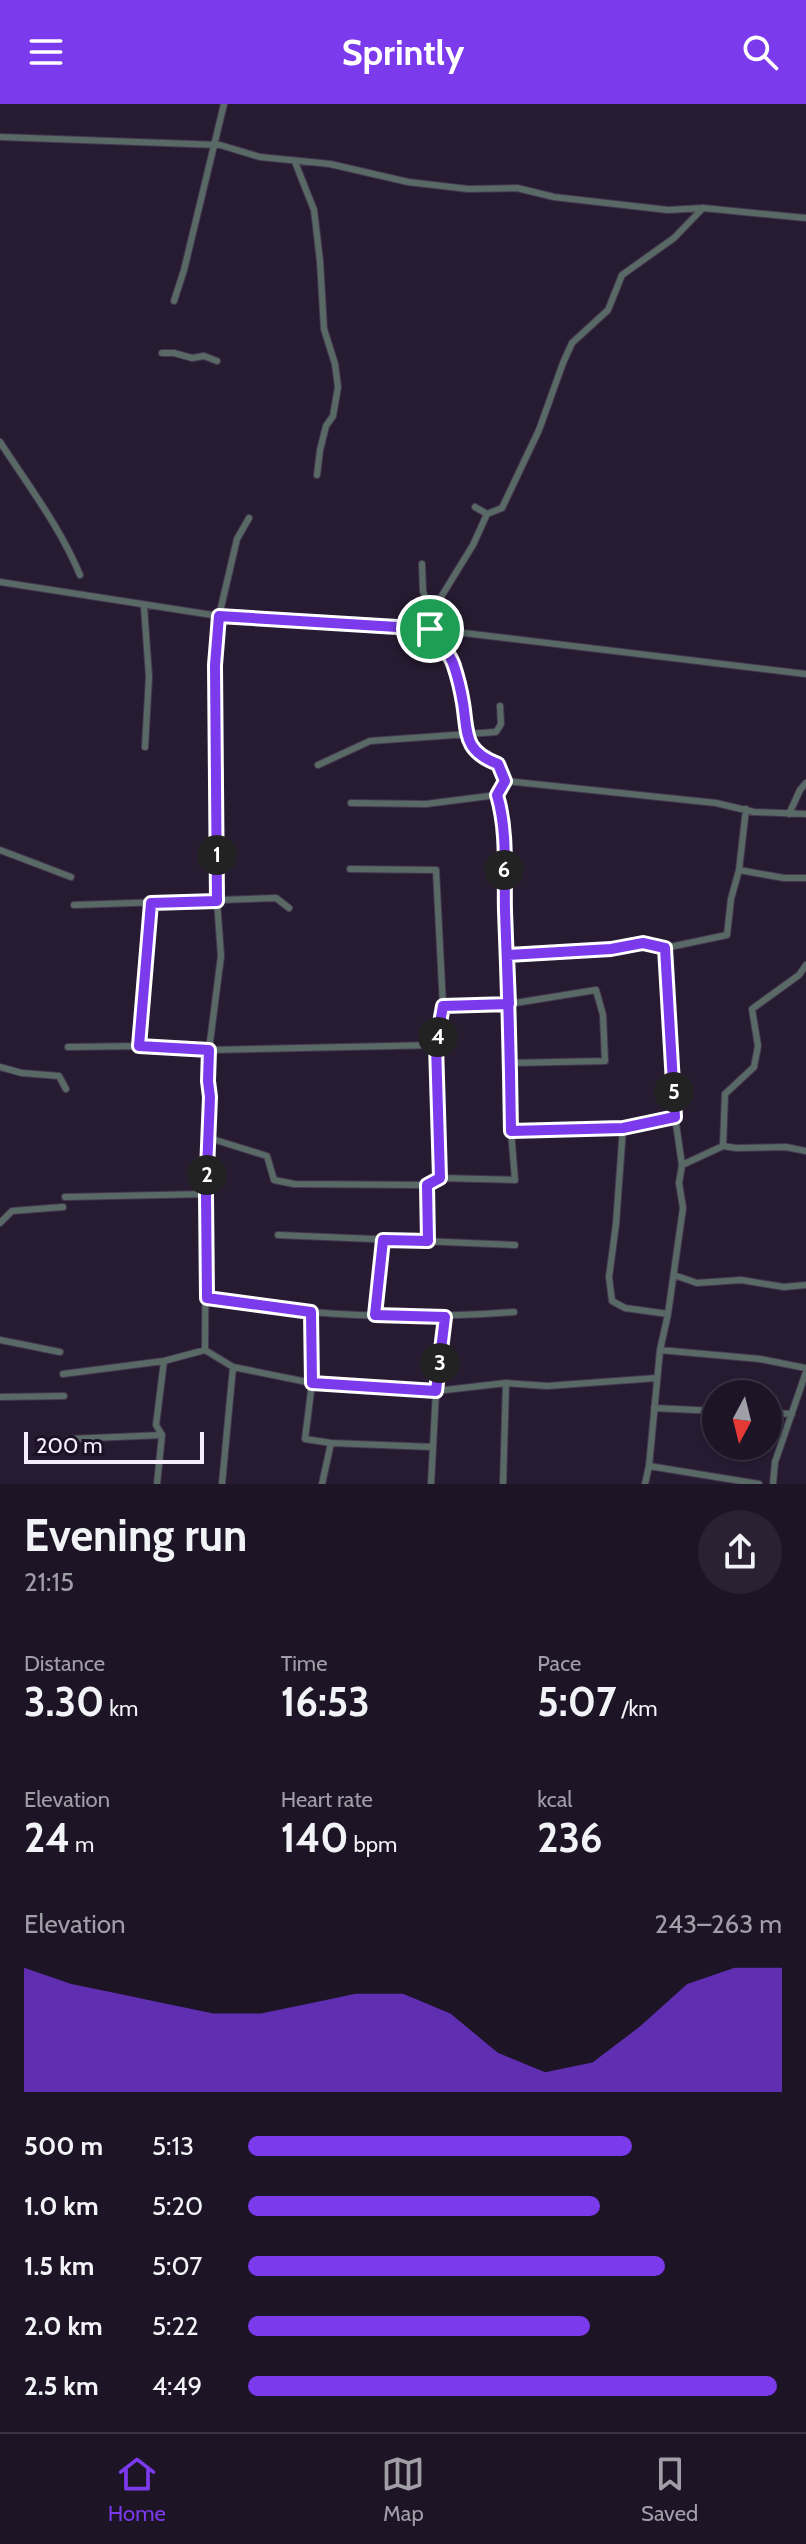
<!DOCTYPE html>
<html lang="en">
<head>
<meta charset="utf-8">
<style>
  body { margin:0; font-family:Cabin,sans-serif; background:#2a2132; color:#f1f3f6; height:100vh; display:flex; flex-direction:column; font-size:30px; white-space:nowrap }
  * { box-sizing:border-box; margin:0 }
  p { font-size:26px; color:#a09ea7 }
  .icon { flex:none; width:44px; height:44px; fill:none; stroke:currentColor; stroke-width:2; stroke-linecap:round; stroke-linejoin:round }
  .map { position:relative; height:1380px; overflow:hidden }
  .panel { display:flex; flex-direction:column; background:#1d1426; flex:1 }
  .panel>* { flex:none }
  .needle { width:52px; rotate:187deg }
  .tools { position:absolute; left:702px; top:1276px; display:grid; gap:16px }
  .tools a { display:grid; place-items:center; width:80px; height:80px; border-radius:50%; background:#1d1426; box-shadow:0 2px 6px #0004,0 0 0 2px #3b3343; font-size:40px }
  .scale { position:absolute; left:24px; bottom:20px; width:180px; box-sizing:border-box; padding-left:8px; border:4px solid #f6eefe; border-top:0; font-size:22px; line-height:28px; white-space:nowrap; color:#f6eefe; -webkit-text-stroke:6px #1d1127; paint-order:stroke }
  .pin { position:absolute; display:grid; place-items:center; width:68px; height:68px; color:#fff; margin:-34px; border:4px solid #fff; border-radius:50%; box-shadow:0 2px 8px #0007 }
  .km { position:absolute; width:40px; height:40px; margin:-20px; border-radius:50%; background:#222; color:#fff; font-size:22px; line-height:40px; text-align:center }
  .round { display:grid; place-items:center; flex:none; width:84px; height:84px; border-radius:42px; background:#2a2132 }
  .overview { display:flex; align-items:center; justify-content:space-between; height:136px; padding:0 24px }
  h1 { font-size:44px; font-weight:800; line-height:60px }
  .figures { display:grid; grid-template-columns:repeat(3,1fr); gap:12px; height:136px; padding:8px 24px }
  .figures div { display:grid; align-content:center }
  .figures b { font-size:40px; font-weight:800 }
  .figures small { font-size:22px; font-weight:400 }
  .figures p { font-size:22px }
  .chart { height:224px; padding:16px 24px }
  .chart p { display:flex; justify-content:space-between }
  .chart svg { width:100%; height:144px; margin-top:8px; fill:#7c3aed; opacity:.7 }
  ul { padding:0 24px; list-style:none; font-size:26px }
  li { display:grid; grid-template-columns:128px 96px 1fr; align-items:center; height:60px }
  li i { height:20px; border-radius:10px; background:#7c3aed }
  header { display:flex; justify-content:space-between; align-items:center; height:104px; padding:0 24px; background:#7c3aed; color:#fff; font-size:36px; font-weight:800 }
  .menu { display:flex; justify-content:space-around; align-items:center; height:112px; border-top:2px solid #3b3343; background:#1d1426; font-size:22px; color:#a09ea7 }
  .menu a { display:grid; justify-items:center; gap:4px }
  .menu .current { color:#7c3aed }
  .map>svg:first-child { display:block }
  .lines { fill:none; stroke-linecap:round; stroke-linejoin:round }
  .minor-casing { stroke:#44394f; stroke-width:8 }
  .minor { stroke:#596965; stroke-width:6 }
  .route-casing { stroke:#fff; stroke-width:16 }
  .route { stroke:#7c3aed; stroke-width:10 }
</style>
</head>
<body>
<header><svg class="icon" aria-label="menu" viewBox="0 0 24 24"><path d="M4 6h16M4 12h16M4 18h16"/></svg>Sprintly<svg class="icon" aria-label="search" viewBox="0 0 24 24"><circle cx="10" cy="10" r="6"/><path d="M15 15l6 6"/></svg></header>
<div class="map">
<svg width="806" height="1380" viewBox="0 0 806 1380">
  <rect width="100%" height="100%" fill="#271b32"/>
  <g class="lines">
    <defs>
      <path id="minor" d="M0 33 220 41 260 53 330 60 408 78 468 85 517 84 554 93 668 106 703 104 806 114
        M295 58 314 106 320 157 324 225 335 260 338 283 333 312 326 322 320 346 317 371
        M174 197 184 166 224 0
        M162 249H174L192 254 204 252 217 257
        M0 338C28 381 60 423 80 471
        M475 403 487 410 502 404 539 326 563 259 572 239 608 206 622 171 674 134 703 104
        M422 460 423 487 431 511
        M0 478 219 512 430 525 806 570
        M144 502 149 573 145 643
        M318 661 370 637 496 628 501 620 500 602
        M505 677 716 699 754 708 806 710
        M351 699 426 700 497 691
        M789 710 800 686 806 679
        M0 746 71 773
        M350 765 436 766 443 902
        M739 766 784 774H806
        M74 801 276 794 289 804
        M507 851 611 845 643 839 665 844 727 831 731 795 739 766 746 705
        M436 941 440 1074
        M139 942 151 799
        M68 943 139 942 209 946 436 941 443 902 509 900 596 886 603 911 605 957 510 959
        M0 963 22 969 59 972 66 985
        M623 1024 616 1120 609 1173 612 1197 625 1204 668 1210
        M511 1027 623 1024 675 1013
        M209 1034 267 1052 274 1076 294 1080 427 1081 440 1074 515 1076 511 1027 503 711 497 691 505 677 498 660C463 647 468 630 463 599 461 587 458 574 454 562 450 549 438 536 430 525L433 506 473 441 487 410
        M723 1042 725 990 754 963 758 942 752 905 799 871 806 861
        M682 1061 723 1042 736 1044 786 1043 806 1047
        M427 1081 428 1137
        M65 1093 206 1090
        M0 1119 12 1107 63 1103
        M278 1131 515 1141
        M674 1171 697 1179 741 1176 784 1183 806 1181
        M207 1194C241 1199 276 1205 311 1208 378 1214 446 1213 514 1208
        M311 1208 312 1279 305 1335 331 1339 433 1343
        M375 1211 383 1136
        M0 1236 60 1248
        M205 1246 206 1090 210 993 208 977 209 946 221 852 217 797 215 561 219 512 237 435 249 414
        M660 1246 760 1255 806 1264
        M63 1270 164 1257 205 1246 233 1263 312 1279 436 1287 506 1279 547 1282 657 1274
        M0 1293 64 1292
        M654 1304 716 1307
        M768 1309 792 1310
        M69 1335 162 1331
        M649 1362 759 1380
        M157 1380 162 1331 156 1321 164 1257
        M222 1380 233 1263
        M322 1380 331 1339
        M431 1380 436 1287 445 1213
        M503 1380 506 1279
        M645 1380 649 1362 660 1246 668 1210 683 1104 679 1079 682 1061 675 1013 665 844
        M773 1380 775 1358 806 1268"/>
    </defs>
    <!-- minor casing -->
    <use href="#minor" class="minor-casing"/>
    <!-- minor -->
    <use href="#minor" class="minor"/>
  </g>
  <g class="lines">
    <defs>
      <path id="route" d="M430 525 219 512 215 561 217 797 151 799 139 942 209 946 208 977 210 993 206 1090 207 1194 311 1208 312 1279 436 1287 445 1213 375 1211 383 1136 428 1137 427 1081 440 1074 436 941 443 902 509 900 507 851 611 845 643 839 665 844 675 1013 623 1024 511 1027C510 953 508 880 505 807 504 769 508 728 497 691L505 677 498 660C463 647 468 630 463 599 461 587 458 574 454 562 450 549 438 536 430 525"/>
    </defs>
    <!-- route casing -->
    <use href="#route" class="route-casing"/>
    <!-- route -->
    <use href="#route" class="route"/>
  </g>
</svg>
<div class="tools">
<a><svg class="needle" viewBox="-14 -14 28 28"><path d="M0-13l5 13h-10z" fill="#e53935"/><path d="M0 13l5-13h-10z" fill="#a09ea7"/></svg></a>
</div>
<div class="scale">200 m</div>
<div class="pin" style="left:430px;top:525px;background:#1e9e55"><svg class="icon" aria-label="arrive" viewBox="0 0 24 24"><path d="M6 21V4h12l-3 4 3 4H6"/></svg></div>
<b class="km" style="left:217px;top:751px">1</b>
<b class="km" style="left:207px;top:1071px">2</b>
<b class="km" style="left:440px;top:1259px">3</b>
<b class="km" style="left:438px;top:933px">4</b>
<b class="km" style="left:674px;top:988px">5</b>
<b class="km" style="left:504px;top:766px">6</b>
</div>
<section class="panel">
<div class="overview"><div><h1>Evening run</h1><p>21:15</p></div><a class="round"><svg class="icon" aria-label="share" viewBox="0 0 24 24"><path d="M12 15V3M7 8l5-5 5 5M5 13v7h14v-7"/></svg></a></div>
<div class="figures">
<div><p>Distance</p><b>3.30<small> km</small></b></div>
<div><p>Time</p><b>16:53</b></div>
<div><p>Pace</p><b>5:07<small> /km</small></b></div>
</div>
<div class="figures">
<div><p>Elevation</p><b>24<small> m</small></b></div>
<div><p>Heart rate</p><b>140<small> bpm</small></b></div>
<div><p>kcal</p><b>236</b></div>
</div>
<div class="chart"><p><span>Elevation</span>243–263 m</p>
<svg viewBox="0 0 160 44" preserveAspectRatio="none"><path d="M0 44V6L10 11L20 14L30 17L40 20L50 20L60 17L70 14L80 14L90 20L100 32L110 38L120 35L130 24L140 11L150 6L160 6V44z"/></svg>
</div>
<ul>
<li><b>500 m</b>5:13<i style="width:72%"></i></li>
<li><b>1.0 km</b>5:20<i style="width:66%"></i></li>
<li><b>1.5 km</b>5:07<i style="width:78%"></i></li>
<li><b>2.0 km</b>5:22<i style="width:64%"></i></li>
<li><b>2.5 km</b>4:49<i style="width:99%"></i></li>
</ul>
</section>
<nav class="menu">
<a class="current"><svg class="icon" aria-label="home" viewBox="0 0 24 24"><path d="M3 11l9-7 9 7M6 9v11h12V9"/></svg>Home</a>
<a><svg class="icon" aria-label="map" viewBox="0 0 24 24"><path d="M3 6l6-2 6 2 6-2v14l-6 2-6-2-6 2zM9 4v14M15 6v14"/></svg>Map</a>
<a><svg class="icon" aria-label="saved" viewBox="0 0 24 24"><path d="M7 4h10v16l-5-4-5 4z"/></svg>Saved</a>
</nav>
</body>
</html>
